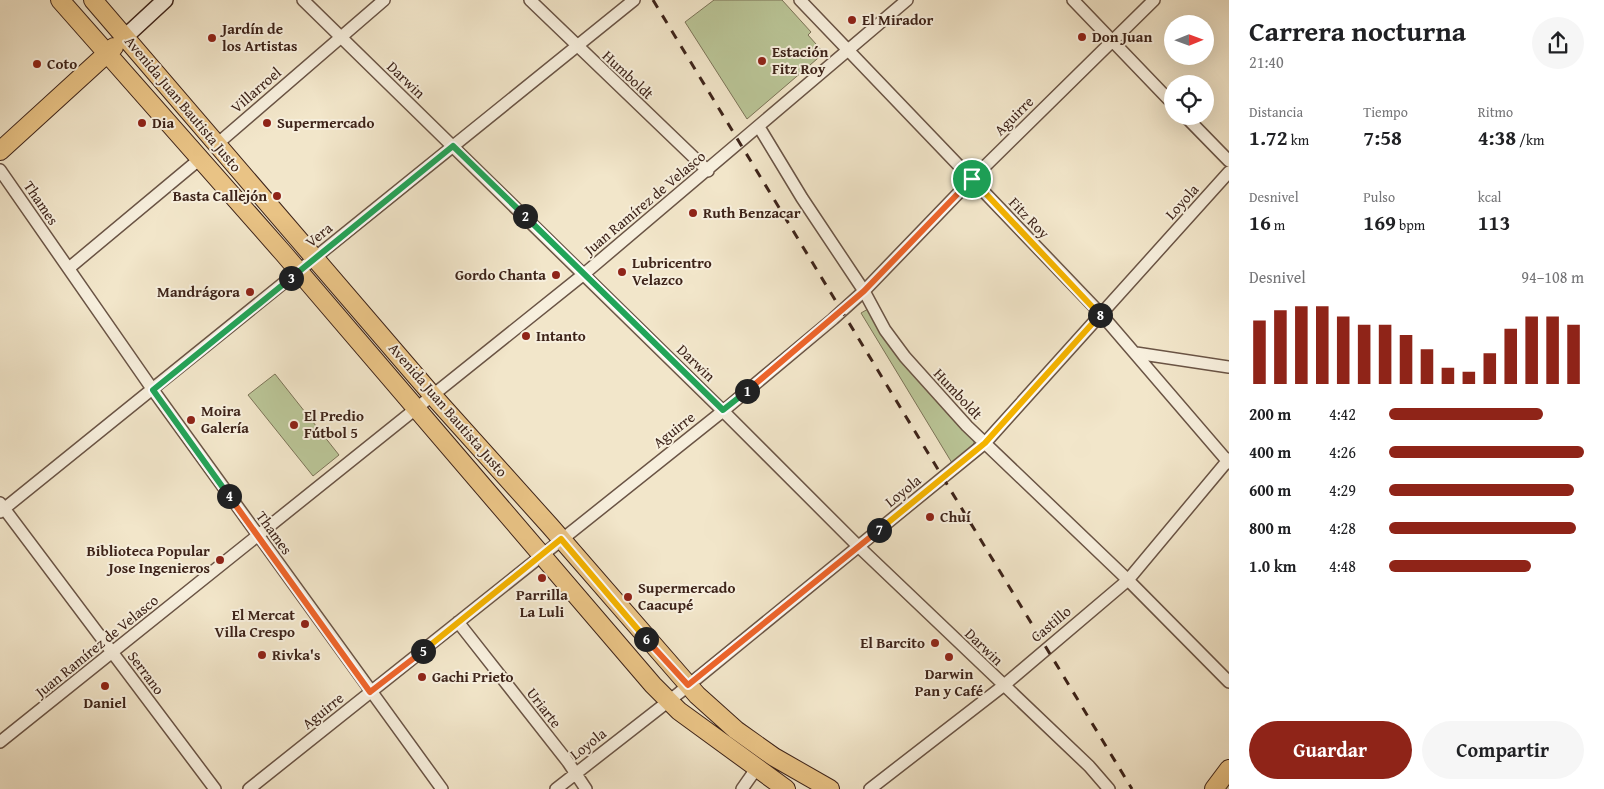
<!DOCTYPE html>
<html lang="es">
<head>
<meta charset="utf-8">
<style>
  body { margin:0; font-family:"Gentium Book Plus",serif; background:#f6f6f6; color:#202124; height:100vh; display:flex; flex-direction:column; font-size:19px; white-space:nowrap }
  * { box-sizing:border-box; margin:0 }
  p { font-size:16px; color:#757577 }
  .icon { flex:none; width:28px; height:28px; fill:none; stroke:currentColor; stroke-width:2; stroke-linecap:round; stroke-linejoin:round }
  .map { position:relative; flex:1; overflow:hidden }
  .drawer { display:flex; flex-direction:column; background:#fff; width:375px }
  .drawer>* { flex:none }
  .needle { width:32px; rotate:89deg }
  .tools { position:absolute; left:1164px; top:15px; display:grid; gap:10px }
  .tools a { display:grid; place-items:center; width:50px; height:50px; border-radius:50%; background:#fff; box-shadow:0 5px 20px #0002; font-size:25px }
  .pin { position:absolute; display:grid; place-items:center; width:42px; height:42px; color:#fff; margin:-21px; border:2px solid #fff; border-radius:50%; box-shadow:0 1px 5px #0007 }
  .km { position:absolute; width:25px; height:25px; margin:-12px; border-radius:50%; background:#222; color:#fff; font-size:14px; line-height:25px; text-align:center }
  .round { display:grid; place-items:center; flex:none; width:52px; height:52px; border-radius:26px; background:#f6f6f6 }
  .head { display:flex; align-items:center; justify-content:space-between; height:85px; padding:0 20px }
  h1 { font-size:28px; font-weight:700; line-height:38px }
  .figures { display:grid; grid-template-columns:repeat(3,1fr); gap:8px; height:85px; padding:5px 20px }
  .figures div { display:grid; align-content:center }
  .figures b { font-size:21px; font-weight:700 }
  .figures small { font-size:14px; font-weight:400 }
  .figures p { font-size:14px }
  .chart { height:140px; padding:10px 20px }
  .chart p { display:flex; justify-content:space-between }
  .chart svg { width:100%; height:90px; margin-top:5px; stroke:#8f2418; stroke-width:6 }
  .action { display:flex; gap:10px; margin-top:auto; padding:10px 20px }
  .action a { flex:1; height:58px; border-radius:30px; background:#8f2418; color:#fff; font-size:20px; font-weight:700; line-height:58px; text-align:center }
  .action a+a { background:#f6f6f6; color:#202124 }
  ul { padding:0 20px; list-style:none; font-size:16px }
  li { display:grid; grid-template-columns:80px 60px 1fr; align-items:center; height:38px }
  li i { height:12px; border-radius:6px; background:#8f2418 }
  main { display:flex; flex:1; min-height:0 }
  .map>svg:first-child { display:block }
  .green { fill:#bac597; stroke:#7c7458 }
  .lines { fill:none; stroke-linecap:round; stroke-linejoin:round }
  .street-casing { stroke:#6a5445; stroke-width:14 }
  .secondary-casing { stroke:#3d2319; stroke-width:18 }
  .primary-casing { stroke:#3d2319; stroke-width:20 }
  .street { stroke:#f7efdd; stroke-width:11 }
  .secondary { stroke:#f7efdd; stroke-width:15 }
  .primary { stroke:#e9c385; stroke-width:18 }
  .rail { stroke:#3d2319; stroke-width:3; stroke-dasharray:9 9; stroke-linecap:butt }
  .split-1-casing { stroke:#fff; stroke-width:10 }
  .split-2-casing { stroke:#fff; stroke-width:10 }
  .split-3-casing { stroke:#fff; stroke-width:10 }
  .split-4-casing { stroke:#fff; stroke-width:10 }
  .split-5-casing { stroke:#fff; stroke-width:10 }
  .split-6-casing { stroke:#fff; stroke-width:10 }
  .split-7-casing { stroke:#fff; stroke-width:10 }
  .split-8-casing { stroke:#fff; stroke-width:10 }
  .split-9-casing { stroke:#fff; stroke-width:10 }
  .split-1 { stroke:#f0652b; stroke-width:6 }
  .split-2 { stroke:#22a559; stroke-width:6 }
  .split-3 { stroke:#22a559; stroke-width:6 }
  .split-4 { stroke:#22a559; stroke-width:6 }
  .split-5 { stroke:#f0652b; stroke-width:6 }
  .split-6 { stroke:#f5b400; stroke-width:6 }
  .split-7 { stroke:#f0652b; stroke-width:6 }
  .split-8 { stroke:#f5b400; stroke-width:6 }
  .split-9 { stroke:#f5b400; stroke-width:6 }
  .poi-dot { fill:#8f2418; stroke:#f7efdd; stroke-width:2 }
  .labels { text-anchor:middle; stroke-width:4; stroke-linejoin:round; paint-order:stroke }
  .poi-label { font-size:15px; font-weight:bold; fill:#3d2319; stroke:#f7efdd; text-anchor:start }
  .street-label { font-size:15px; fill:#3d2319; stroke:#f7efdd }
</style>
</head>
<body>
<main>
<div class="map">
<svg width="1229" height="789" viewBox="0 0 1229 789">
  <rect width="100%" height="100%" fill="#f2e6ca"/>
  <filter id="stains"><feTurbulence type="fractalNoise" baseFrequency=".004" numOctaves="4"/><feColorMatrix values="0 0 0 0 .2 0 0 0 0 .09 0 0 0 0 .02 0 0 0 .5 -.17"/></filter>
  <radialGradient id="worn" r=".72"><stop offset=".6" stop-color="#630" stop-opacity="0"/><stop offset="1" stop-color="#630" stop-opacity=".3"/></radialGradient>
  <!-- green -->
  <path class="green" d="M714 0H782L811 32 808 35 824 53 747 119 685 22Z
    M868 309 975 440 973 445 952 463 861 313Z
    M275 374 339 455 313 476 248 395Z"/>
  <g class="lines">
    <defs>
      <path id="street" d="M303 0 723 411 858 546 1089 766 1109 789
        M530 0 708 171
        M800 0 1101 314 1229 463
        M1073 0 1172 103
        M1185 116 1229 161
        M759 127 802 198 864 291 885 330 905 357 967 426 1128 580 1229 682
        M216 145 384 0
        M0 170 153 390 442 789
        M69 268 201 158
        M1136 353 1229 367
        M0 503 215 789
        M0 512 634 0
        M458 622 568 762 586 789
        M0 742 584 274 907 0
        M249 789 723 411 833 319 864 291 972 179 1154 0
        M556 789 679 693 985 443 1229 172
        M742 789 756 769
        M870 789 1003 686 1128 580 1229 459"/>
      <path id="secondary" d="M125 37 165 0"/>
      <path id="primary" d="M60 0 284 254 653 685 679 711 786 789
        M93 0 434 397 550 526 697 695 736 730 774 757 830 789
        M0 151 114 47
        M1214 789 1229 769"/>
    </defs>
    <!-- street casing -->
    <use href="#street" class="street-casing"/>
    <!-- secondary casing -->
    <use href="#secondary" class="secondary-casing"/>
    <!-- primary casing -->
    <use href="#primary" class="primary-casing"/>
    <!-- street -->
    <use href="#street" class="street"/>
    <!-- secondary -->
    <use href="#secondary" class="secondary"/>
    <!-- primary -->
    <use href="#primary" class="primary"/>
    <!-- rail -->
    <path class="rail" d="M653 0 1132 789"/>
  </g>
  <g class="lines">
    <defs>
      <path id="split-1" d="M747 391 864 291 972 179"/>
      <path id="split-2" d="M525 216 723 410 747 391"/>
      <path id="split-3" d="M291 278 453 146 525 216"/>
      <path id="split-4" d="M229 496 153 390 291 278"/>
      <path id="split-5" d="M229 496 370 692 423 651"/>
      <path id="split-6" d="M423 651 561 539 646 639"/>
      <path id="split-7" d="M646 639 688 685 879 530"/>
      <path id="split-8" d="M879 530 985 443 1100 315"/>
      <path id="split-9" d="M972 179 1100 315"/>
    </defs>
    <!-- split-1 casing -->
    <use href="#split-1" class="split-1-casing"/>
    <!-- split-2 casing -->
    <use href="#split-2" class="split-2-casing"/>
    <!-- split-3 casing -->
    <use href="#split-3" class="split-3-casing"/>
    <!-- split-4 casing -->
    <use href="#split-4" class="split-4-casing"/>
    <!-- split-5 casing -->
    <use href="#split-5" class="split-5-casing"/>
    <!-- split-6 casing -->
    <use href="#split-6" class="split-6-casing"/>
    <!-- split-7 casing -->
    <use href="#split-7" class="split-7-casing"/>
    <!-- split-8 casing -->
    <use href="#split-8" class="split-8-casing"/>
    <!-- split-9 casing -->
    <use href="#split-9" class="split-9-casing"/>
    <!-- split-1 -->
    <use href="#split-1" class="split-1"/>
    <!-- split-2 -->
    <use href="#split-2" class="split-2"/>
    <!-- split-3 -->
    <use href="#split-3" class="split-3"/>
    <!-- split-4 -->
    <use href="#split-4" class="split-4"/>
    <!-- split-5 -->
    <use href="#split-5" class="split-5"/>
    <!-- split-6 -->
    <use href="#split-6" class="split-6"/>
    <!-- split-7 -->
    <use href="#split-7" class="split-7"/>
    <!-- split-8 -->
    <use href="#split-8" class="split-8"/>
    <!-- split-9 -->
    <use href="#split-9" class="split-9"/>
  </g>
  <!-- markers -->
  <g class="poi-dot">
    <circle cx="852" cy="20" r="5"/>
    <circle cx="1082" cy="37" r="5"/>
    <circle cx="212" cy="38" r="5"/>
    <circle cx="762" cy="61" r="5"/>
    <circle cx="37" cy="64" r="5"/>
    <circle cx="142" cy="123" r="5"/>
    <circle cx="267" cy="123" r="5"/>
    <circle cx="277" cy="196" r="5"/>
    <circle cx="693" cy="213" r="5"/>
    <circle cx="622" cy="272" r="5"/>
    <circle cx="556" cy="275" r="5"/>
    <circle cx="250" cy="292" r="5"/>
    <circle cx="526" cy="336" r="5"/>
    <circle cx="191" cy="420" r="5"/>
    <circle cx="294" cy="425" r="5"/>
    <circle cx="930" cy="517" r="5"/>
    <circle cx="220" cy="560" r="5"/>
    <circle cx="542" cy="578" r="5"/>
    <circle cx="628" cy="597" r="5"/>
    <circle cx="305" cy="624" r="5"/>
    <circle cx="935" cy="643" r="5"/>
    <circle cx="262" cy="655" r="5"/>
    <circle cx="949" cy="657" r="5"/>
    <circle cx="422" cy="677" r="5"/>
    <circle cx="105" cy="686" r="5"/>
  </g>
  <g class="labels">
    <!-- poi labels -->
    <g class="poi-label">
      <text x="862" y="25">El Mirador</text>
      <text x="222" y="34">Jardín de<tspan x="222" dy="17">los Artistas</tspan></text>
      <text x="1092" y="42">Don Juan</text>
      <text x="772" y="57">Estación<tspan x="772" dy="17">Fitz Roy</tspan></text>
      <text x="47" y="69">Coto</text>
      <text x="152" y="128">Dia</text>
      <text x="277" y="128">Supermercado</text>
      <text x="267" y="201" text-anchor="end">Basta Callejón</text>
      <text x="703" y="218">Ruth Benzacar</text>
      <text x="632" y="268">Lubricentro<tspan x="632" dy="17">Velazco</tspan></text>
      <text x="546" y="280" text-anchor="end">Gordo Chanta</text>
      <text x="240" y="297" text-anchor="end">Mandrágora</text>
      <text x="536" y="341">Intanto</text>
      <text x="201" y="416">Moira<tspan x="201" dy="17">Galería</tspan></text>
      <text x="304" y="421">El Predio<tspan x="304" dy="17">Fútbol 5</tspan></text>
      <text x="940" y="522">Chuí</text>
      <text x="210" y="556" text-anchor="end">Biblioteca Popular<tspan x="210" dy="17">Jose Ingenieros</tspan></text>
      <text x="638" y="593">Supermercado<tspan x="638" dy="17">Caacupé</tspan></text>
      <text x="542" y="600" text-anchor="middle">Parrilla<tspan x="542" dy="17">La Luli</tspan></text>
      <text x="295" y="620" text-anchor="end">El Mercat<tspan x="295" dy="17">Villa Crespo</tspan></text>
      <text x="925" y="648" text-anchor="end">El Barcito</text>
      <text x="272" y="660">Rivka's</text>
      <text x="949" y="679" text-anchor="middle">Darwin<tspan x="949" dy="17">Pan y Café</tspan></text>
      <text x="432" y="682">Gachi Prieto</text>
      <text x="105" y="708" text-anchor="middle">Daniel</text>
    </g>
    <!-- street labels -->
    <g class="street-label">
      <text transform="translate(628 75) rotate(43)" y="5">Humboldt</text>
      <text transform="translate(406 80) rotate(44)" y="5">Darwin</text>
      <text transform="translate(256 90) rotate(-41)" y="5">Villarroel</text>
      <text transform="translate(183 104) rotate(50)" y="5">Avenida Juan Bautista Justo</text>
      <text transform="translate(1014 116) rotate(-45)" y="5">Aguirre</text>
      <text transform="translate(1182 202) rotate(-48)" y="5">Loyola</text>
      <text transform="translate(41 203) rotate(56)" y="5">Thames</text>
      <text transform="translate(645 203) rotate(-40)" y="5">Juan Ramírez de Velasco</text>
      <text transform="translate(1029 218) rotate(46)" y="5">Fitz Roy</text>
      <text transform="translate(319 235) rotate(-39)" y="5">Vera</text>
      <text transform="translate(696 363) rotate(44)" y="5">Darwin</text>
      <text transform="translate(958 394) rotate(47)" y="5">Humboldt</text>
      <text transform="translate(448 410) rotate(49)" y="5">Avenida Juan Bautista Justo</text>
      <text transform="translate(674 430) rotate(-38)" y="5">Aguirre</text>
      <text transform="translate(903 491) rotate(-39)" y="5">Loyola</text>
      <text transform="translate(274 533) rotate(54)" y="5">Thames</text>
      <text transform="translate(1051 624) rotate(-40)" y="5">Castillo</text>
      <text transform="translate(97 646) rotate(-39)" y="5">Juan Ramírez de Velasco</text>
      <text transform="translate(984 647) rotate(44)" y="5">Darwin</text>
      <text transform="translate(146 673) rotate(53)" y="5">Serrano</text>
      <text transform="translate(544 708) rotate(52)" y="5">Uriarte</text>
      <text transform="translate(323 711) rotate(-39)" y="5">Aguirre</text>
      <text transform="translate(588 744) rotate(-38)" y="5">Loyola</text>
    </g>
  </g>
  <rect width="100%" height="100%" filter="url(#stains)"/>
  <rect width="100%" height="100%" fill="url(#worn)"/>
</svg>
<div class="tools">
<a><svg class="needle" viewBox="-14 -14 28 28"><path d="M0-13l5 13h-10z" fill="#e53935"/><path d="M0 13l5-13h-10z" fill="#757577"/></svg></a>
<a><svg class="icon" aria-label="locate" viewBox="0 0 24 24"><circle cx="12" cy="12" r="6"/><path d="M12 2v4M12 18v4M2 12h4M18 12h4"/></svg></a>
</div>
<div class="pin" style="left:972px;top:179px;background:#1e9e55"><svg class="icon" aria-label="arrive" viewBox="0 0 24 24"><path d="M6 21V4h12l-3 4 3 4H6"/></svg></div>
<b class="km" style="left:747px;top:391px">1</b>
<b class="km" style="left:525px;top:216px">2</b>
<b class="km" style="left:291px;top:278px">3</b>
<b class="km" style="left:229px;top:496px">4</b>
<b class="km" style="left:423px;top:651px">5</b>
<b class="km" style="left:646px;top:639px">6</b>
<b class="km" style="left:879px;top:530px">7</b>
<b class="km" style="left:1100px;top:315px">8</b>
</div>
<section class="drawer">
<div class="head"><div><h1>Carrera nocturna</h1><p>21:40</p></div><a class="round"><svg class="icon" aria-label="share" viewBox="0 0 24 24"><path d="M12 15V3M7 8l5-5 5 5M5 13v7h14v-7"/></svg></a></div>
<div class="figures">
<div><p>Distancia</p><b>1.72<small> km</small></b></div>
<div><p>Tiempo</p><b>7:58</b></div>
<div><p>Ritmo</p><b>4:38<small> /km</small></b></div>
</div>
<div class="figures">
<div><p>Desnivel</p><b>16<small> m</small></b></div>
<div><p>Pulso</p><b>169<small> bpm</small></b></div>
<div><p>kcal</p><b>113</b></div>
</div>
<div class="chart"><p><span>Desnivel</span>94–108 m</p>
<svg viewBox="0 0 160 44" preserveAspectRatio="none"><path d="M5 44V13M15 44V8M25 44V6M35 44V6M45 44V11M55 44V15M65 44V15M75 44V20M85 44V27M95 44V36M105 44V38M115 44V29M125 44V17M135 44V11M145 44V11M155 44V15"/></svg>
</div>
<ul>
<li><b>200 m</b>4:42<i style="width:79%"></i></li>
<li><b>400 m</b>4:26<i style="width:100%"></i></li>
<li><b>600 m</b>4:29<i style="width:95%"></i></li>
<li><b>800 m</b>4:28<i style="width:96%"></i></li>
<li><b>1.0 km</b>4:48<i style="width:73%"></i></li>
</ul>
<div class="action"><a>Guardar</a><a>Compartir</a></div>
</section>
</main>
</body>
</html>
